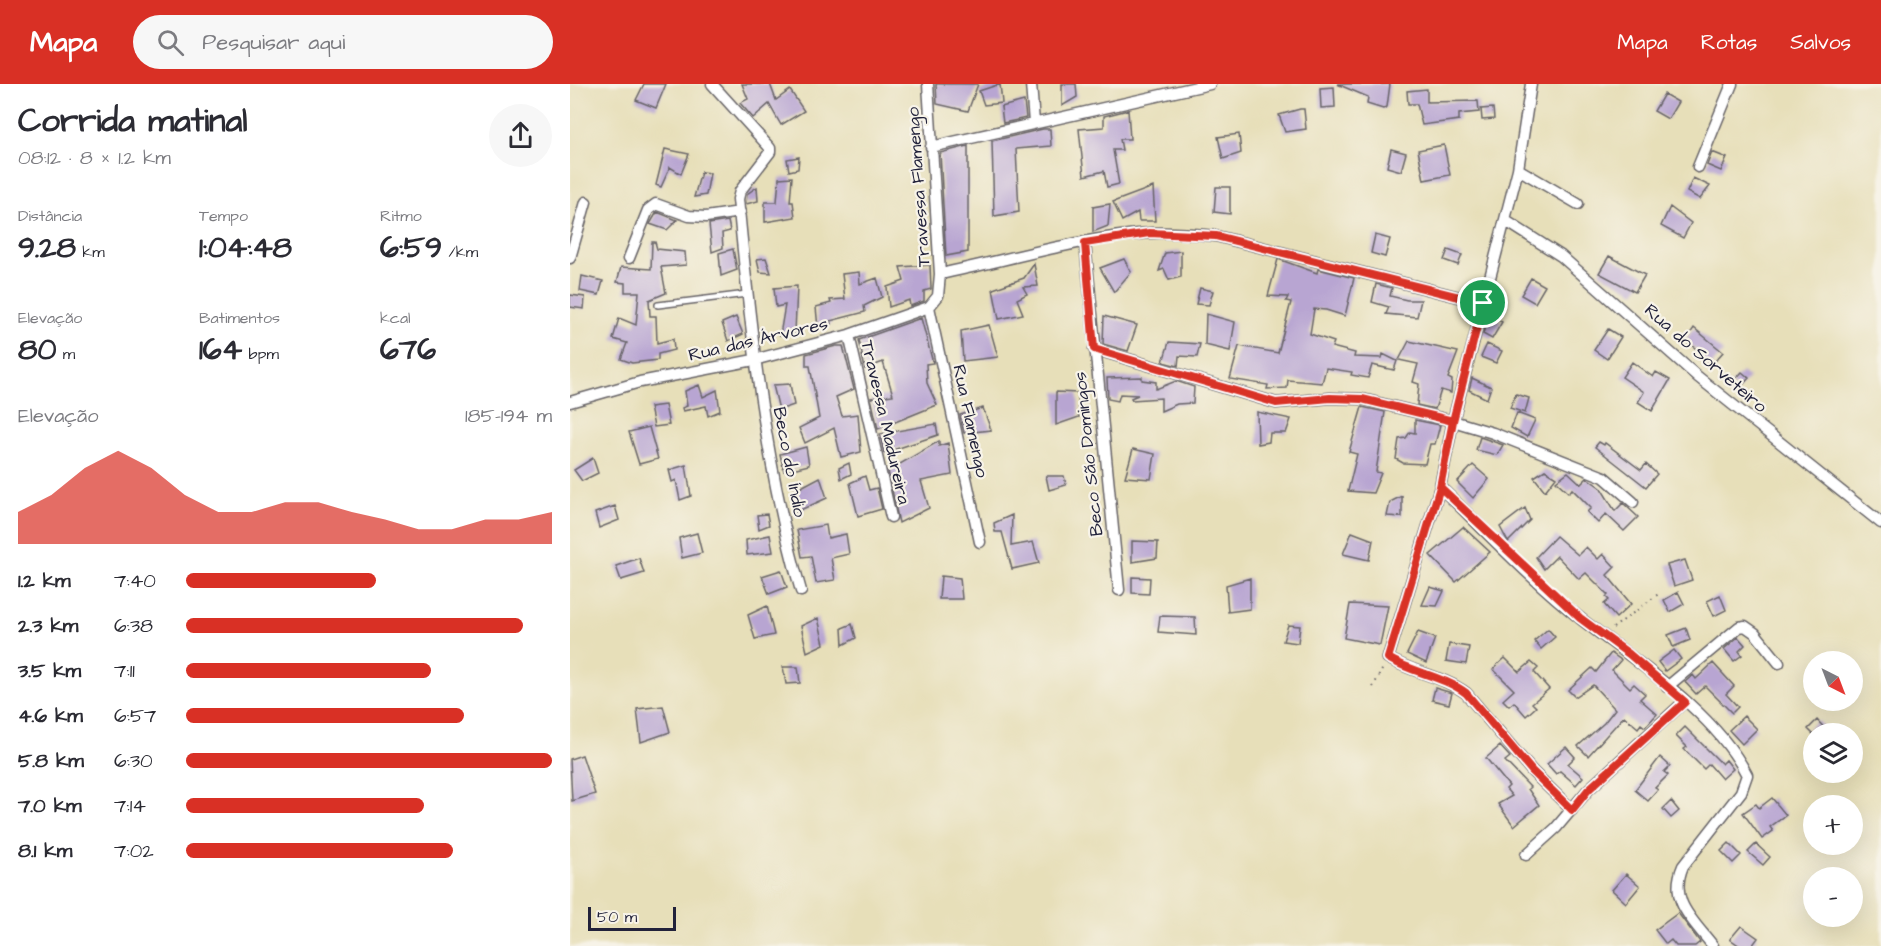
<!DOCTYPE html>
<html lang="pt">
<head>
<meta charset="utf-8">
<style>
  body { margin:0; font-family:"Architects Daughter",sans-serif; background:#f7f7f7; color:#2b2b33; height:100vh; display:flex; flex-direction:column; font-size:22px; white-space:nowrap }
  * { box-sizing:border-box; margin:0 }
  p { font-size:20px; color:#7c7c81 }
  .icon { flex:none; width:33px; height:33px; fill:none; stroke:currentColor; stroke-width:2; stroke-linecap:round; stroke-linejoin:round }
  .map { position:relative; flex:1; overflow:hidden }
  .panel { display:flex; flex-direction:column; background:#fff; width:570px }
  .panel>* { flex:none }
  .needle { width:39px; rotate:138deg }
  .controls { position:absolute; left:1233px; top:567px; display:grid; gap:12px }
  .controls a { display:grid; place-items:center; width:60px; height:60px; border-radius:50%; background:#fff; box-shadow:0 6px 24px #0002; font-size:30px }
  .scale { position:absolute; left:18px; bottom:15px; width:88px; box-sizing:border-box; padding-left:6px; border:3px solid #22223b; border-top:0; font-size:16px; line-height:21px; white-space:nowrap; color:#22223b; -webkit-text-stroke:4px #f7f3e8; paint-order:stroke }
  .pin { position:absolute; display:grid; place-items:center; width:51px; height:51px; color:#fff; margin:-26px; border:3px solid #fff; border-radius:50%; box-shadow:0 2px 6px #0007 }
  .round { display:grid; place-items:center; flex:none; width:63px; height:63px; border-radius:32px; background:#f7f7f7 }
  .overview { display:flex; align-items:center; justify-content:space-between; height:102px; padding:0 18px }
  h1 { font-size:33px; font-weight:800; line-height:45px }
  .figures { display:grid; grid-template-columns:repeat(3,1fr); gap:9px; height:102px; padding:6px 18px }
  .figures div { display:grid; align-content:center }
  .figures b { font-size:30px; font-weight:800 }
  .figures small { font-size:16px; font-weight:400 }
  .figures p { font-size:16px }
  .chart { height:168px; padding:12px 18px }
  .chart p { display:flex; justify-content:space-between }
  .chart svg { width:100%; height:108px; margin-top:6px; fill:#d93025; opacity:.7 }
  ul { padding:0 18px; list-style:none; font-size:20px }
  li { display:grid; grid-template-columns:96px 72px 1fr; align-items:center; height:45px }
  li i { height:15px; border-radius:8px; background:#d93025 }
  header { display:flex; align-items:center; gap:36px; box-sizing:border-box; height:84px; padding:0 30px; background:#d93025; color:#fff }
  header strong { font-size:28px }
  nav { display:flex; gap:33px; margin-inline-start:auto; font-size:21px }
  .search { width:420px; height:54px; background:#f7f7f7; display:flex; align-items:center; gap:15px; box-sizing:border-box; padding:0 21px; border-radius:33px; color:#7c7c81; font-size:22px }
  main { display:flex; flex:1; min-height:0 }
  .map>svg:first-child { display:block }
  .building { fill:#b8a5d2 }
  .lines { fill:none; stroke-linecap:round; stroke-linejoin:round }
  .service-casing { stroke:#676467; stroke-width:8 }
  .minor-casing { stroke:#676467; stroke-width:13 }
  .path { stroke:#676467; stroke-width:2; stroke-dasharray:1.5 4.5; stroke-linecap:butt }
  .service { stroke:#fff; stroke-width:5 }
  .minor { stroke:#fff; stroke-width:10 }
  .route-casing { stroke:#fff; stroke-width:12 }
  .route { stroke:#d93025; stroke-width:8 }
  .labels { text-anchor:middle; stroke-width:4.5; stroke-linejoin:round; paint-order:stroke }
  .street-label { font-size:18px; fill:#22223b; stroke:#f7f3e8 }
</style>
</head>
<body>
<header>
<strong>Mapa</strong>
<div class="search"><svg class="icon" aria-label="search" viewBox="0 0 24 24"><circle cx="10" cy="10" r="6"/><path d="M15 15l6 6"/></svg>Pesquisar aqui</div>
<nav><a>Mapa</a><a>Rotas</a><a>Salvos</a></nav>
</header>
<main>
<section class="panel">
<div class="overview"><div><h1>Corrida matinal</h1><p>08:12 · 8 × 1.2 km</p></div><a class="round"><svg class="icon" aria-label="share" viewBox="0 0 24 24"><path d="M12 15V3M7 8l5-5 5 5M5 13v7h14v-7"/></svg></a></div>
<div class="figures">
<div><p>Distância</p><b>9.28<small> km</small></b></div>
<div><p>Tempo</p><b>1:04:48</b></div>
<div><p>Ritmo</p><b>6:59<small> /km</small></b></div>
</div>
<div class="figures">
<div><p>Elevação</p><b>80<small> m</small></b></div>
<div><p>Batimentos</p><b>164<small> bpm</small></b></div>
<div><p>kcal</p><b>676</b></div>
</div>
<div class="chart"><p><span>Elevação</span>185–194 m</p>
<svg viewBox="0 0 160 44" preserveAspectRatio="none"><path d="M0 44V31L10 24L20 13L30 6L40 13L50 24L60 31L70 31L80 27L90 27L100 31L110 34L120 38L130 38L140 34L150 34L160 31V44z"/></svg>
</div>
<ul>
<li><b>1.2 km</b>7:40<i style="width:52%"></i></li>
<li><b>2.3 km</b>6:38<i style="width:92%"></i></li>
<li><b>3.5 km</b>7:11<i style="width:67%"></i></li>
<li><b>4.6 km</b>6:57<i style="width:76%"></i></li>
<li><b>5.8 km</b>6:30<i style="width:100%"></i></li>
<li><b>7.0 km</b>7:14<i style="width:65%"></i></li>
<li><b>8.1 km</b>7:02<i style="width:73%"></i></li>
</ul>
</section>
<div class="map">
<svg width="1311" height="862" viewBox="0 0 1311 862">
  <rect width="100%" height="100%" fill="#f7f3e8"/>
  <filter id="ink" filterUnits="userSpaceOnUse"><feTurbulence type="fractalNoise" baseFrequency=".0167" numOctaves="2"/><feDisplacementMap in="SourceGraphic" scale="12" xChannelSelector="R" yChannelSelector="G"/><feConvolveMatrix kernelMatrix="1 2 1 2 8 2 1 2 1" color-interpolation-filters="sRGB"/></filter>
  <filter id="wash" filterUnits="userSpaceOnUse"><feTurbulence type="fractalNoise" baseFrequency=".008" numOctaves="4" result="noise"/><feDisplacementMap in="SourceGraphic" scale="24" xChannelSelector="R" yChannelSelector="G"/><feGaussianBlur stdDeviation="1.35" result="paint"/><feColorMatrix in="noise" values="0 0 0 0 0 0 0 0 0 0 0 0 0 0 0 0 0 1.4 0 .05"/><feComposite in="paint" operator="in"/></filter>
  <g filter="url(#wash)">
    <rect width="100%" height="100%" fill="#e7dfb9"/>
    <g id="blocks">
      <!-- building -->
      <path class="building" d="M74 0H96L86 24 66 16Z
        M172 0H200L206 16 220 6 234 27 211 41 199 20 183 34 170 19 178 15Z
        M408 0 398 27 367 20 366 0Z
        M430 0 432 19 414 21 409 7Z
        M492 0H506L507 13 492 22Z
        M767 0H820L817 23 813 25 797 20 798 13Z
        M764 3 765 23 751 24 750 4Z
        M857 5V18L908 17 909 28 889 30V36L852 41 847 20H838L837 7Z
        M1094 10 1108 18 1098 35 1084 27Z
        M454 17 456 34 433 39 431 23Z
        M923 24 924 35 912 36 911 25Z
        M730 25H734L736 45 715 48 709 31Z
        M558 26 560 55H550L552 66H543L549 100 537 103 534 87 514 92 509 45 534 43V32Z
        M473 45H480L481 62 446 65 449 128 424 132 422 57Z
        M669 50 671 69 653 75 648 53Z
        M874 61 880 91 854 96 848 66Z
        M398 62V168L376 172 370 69Z
        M95 65 119 70 111 90 100 83 91 103 86 101Z
        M821 65 836 69 831 87 817 83Z
        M1142 68 1157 74 1151 87 1137 81Z
        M229 73 228 85 219 87 217 75Z
        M131 88 140 89 136 111 124 113Z
        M222 93 220 118H223L225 133 195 138V118H207L209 94Z
        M1123 94 1140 102 1130 115 1117 108Z
        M187 103 188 117 176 120 177 110Z
        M583 103 585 137H569L568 128 552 137 543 118Z
        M646 103H660V130L644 128Z
        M540 120 538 142 523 148V123Z
        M1100 123 1121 139 1113 154 1091 142Z
        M87 128 107 136 97 146 80 140Z
        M158 137 160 147 152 149 153 164 142 168 139 140Z
        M805 151 820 155 815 173 801 169Z
        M82 158H85L87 165 115 168 116 181 91 183 96 209 79 216 80 232H86L87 259 103 255 104 266 88 270V276L62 279 51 275 57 259 43 255 49 234 66 241 69 208H55V199L47 198 51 183 81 185Z
        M163 165 167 186 151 192 149 169Z
        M878 166 892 171 888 181 874 176Z
        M611 167V193L599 196 594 185 589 187 595 169Z
        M1039 172 1075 191 1065 208 1029 189Z
        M196 174 201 189 190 188 187 175Z
        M554 175 561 188 544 208 530 184Z
        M708 175 747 189 748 185 784 194 775 232 756 226 744 225 740 250 764 258 762 263 785 269 784 273 812 274 813 270 827 277 824 286 802 281 798 294 781 291 782 288 756 284 752 299 718 296 717 304 697 305 698 301 660 295 669 262 708 269 721 218 716 217 718 213 698 212Z
        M464 180 468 202 453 203 457 210 447 215 453 230 429 235 423 205 454 194Z
        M360 181 361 205 354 207V217L340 222 339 216 319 223 317 203 334 197 330 183Z
        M289 188 290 200 307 194 312 213 294 222 295 228 260 237 261 240 248 244 246 223 261 219 260 216 275 215 272 190Z
        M12 192 33 197 29 211 10 207Z
        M961 194 975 202 965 219 951 211Z
        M806 200 822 204 820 212 837 216H851L847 233 816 230 819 223 802 218Z
        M227 202 225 248 210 251 215 221 206 223 204 204Z
        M630 204 643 207 639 221 626 220Z
        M0 211 15 213 14 225 0 223Z
        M636 230 665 238 660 267 635 261Z
        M918 230 932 238 922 255 913 250Z
        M534 232 567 241 558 267 533 260Z
        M166 233 173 250 158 257 152 239Z
        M351 234 363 279 356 280 357 299 367 321 308 345 301 314 323 311 313 278 295 285 289 256Z
        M419 241 428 273 393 277 391 247Z
        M1124 244 1153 268 1139 284 1127 272 1131 268 1115 257Z
        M1038 245 1051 253 1037 275 1024 266Z
        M839 257 888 268 878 294 882 296 881 309 871 306 865 325 847 321 849 300 843 298 848 280 829 276Z
        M599 258 630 260 627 273 609 272 608 282 593 278Z
        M917 260 932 267 926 279 911 273Z
        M266 262H273L284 305 266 313 272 332 288 330 291 368 271 373 264 344 235 359 229 344 249 334 240 282H236V270Z
        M1062 278 1083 293 1086 288 1100 296 1082 327 1068 318 1074 308 1052 293Z
        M1172 288 1179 294 1168 306 1161 300Z
        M572 293V296L586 298V305L606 297 624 303 623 319 607 320 591 327V314L562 316 561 314 568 311 550 310 548 317 538 315 537 294Z
        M902 294 921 303 917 315 899 306Z
        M220 300 224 321 209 326 203 301Z
        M129 301 133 313 147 306 150 327 138 332 136 322 113 327 112 324 117 322 115 307Z
        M486 308 508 309 509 333 486 341Z
        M946 310 959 314 955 329 940 324Z
        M95 321 99 341 84 343 80 323Z
        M792 323 815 328 806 388 811 389 803 409 778 407 787 370 779 368Z
        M413 324 421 346 394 349 390 331Z
        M687 328 721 335 716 349H700L699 358 688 360Z
        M947 329 965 336 957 353 941 344Z
        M845 336 870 341 865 360H860L855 380 833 379 826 375 829 355 836 354 840 348 845 349Z
        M366 340 368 351 314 369 310 350Z
        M79 343 88 375 69 380 59 348Z
        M910 353 933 361 927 371 906 366Z
        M369 357V362L378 359 382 391 351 397 359 424 329 439 318 387Z
        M1029 358 1034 361 1035 359 1071 386 1076 380 1087 390 1076 403 1025 363Z
        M236 363 239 381 214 387 210 370Z
        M563 365 585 370 581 395 555 393Z
        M23 374 28 389 12 397 4 386Z
        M279 379 281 390 271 395 269 384Z
        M116 381 121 412 110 416 106 396 102 398 99 386Z
        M903 381 919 395 903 414 887 398Z
        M975 386 986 393 975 407 964 393Z
        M998 388 1011 400 1017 394 1031 404 1045 427 1053 419 1068 433 1054 447 1036 430 1028 439 1017 428 1021 424 1002 405 999 409 986 397Z
        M295 392 299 406 307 404 312 425 288 432 280 399Z
        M476 392H494L496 401 479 406Z
        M250 393 257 414 226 428 222 408Z
        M832 412V433L817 432 820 418Z
        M45 422 49 436 29 444 25 429Z
        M955 424 960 436 938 458 930 443Z
        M197 430 199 441 189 445 187 431Z
        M442 431 441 462 463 458 469 479 442 485 432 448H425L424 439Z
        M256 441 258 454 276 450 279 470 261 474 265 496 246 499 241 472 232 473 227 446Z
        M893 443 920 468 886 498 860 471Z
        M782 448 803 456 799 476 773 470Z
        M127 449 132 469 112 474 109 454Z
        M200 451 203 468 177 471 176 456Z
        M986 452 1008 471 1016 463 1028 475 1033 470 1045 483 1037 491 1061 520 1046 534 1034 520 1039 516 1036 513 1038 511 1016 489 1009 495 987 472 974 485 966 473Z
        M562 457 588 458 587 474 562 478Z
        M69 474 74 489 51 496 46 482Z
        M1115 476 1122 496 1104 502 1097 481Z
        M211 486 217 503 199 510 192 492Z
        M371 492 390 494 392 515H369Z
        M562 493 580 494 579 510 562 509Z
        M680 494V525L658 528 656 501Z
        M860 503 874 507 867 522 852 521Z
        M1108 508 1114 520 1100 528 1094 516Z
        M1150 511 1156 526 1144 532 1137 517Z
        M780 520 818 522 810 561 774 554Z
        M197 522 204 551 185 555 178 531Z
        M590 532 625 533 626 551 588 548Z
        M248 534 254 560 237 568 231 542Z
        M282 540 286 554 273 561 272 544Z
        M718 541 730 542 728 559 713 557Z
        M1116 544 1120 556 1103 563 1098 551Z
        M978 545 985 553 971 565 964 557Z
        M848 548 865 554 856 579 837 570Z
        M1168 553 1175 561 1169 567 1172 571 1164 577 1154 565Z
        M879 560 899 563 896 580 876 577Z
        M1104 566 1111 575 1095 587 1088 578Z
        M1041 569 1051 576 1042 586 1060 604 1064 600 1075 610 1070 615 1087 630 1075 643 1071 640 1068 644 1054 632 1018 672 1008 662 1034 639 1045 625 1023 601 1005 613 998 606 1022 584 1026 588Z
        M935 574 949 588 961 578 968 584 964 588 979 605 962 619 966 623 956 632 944 618 939 622 933 616 944 606 923 585Z
        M1143 579 1164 602 1156 610 1168 623 1162 629 1135 602 1126 610 1115 598 1123 591 1126 595Z
        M213 583H228L230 599 216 600Z
        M865 604 882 609 879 620 862 616Z
        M93 622 100 648 71 658 67 625Z
        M1174 632 1187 645 1172 660 1159 646Z
        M1247 636 1260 650H1243L1238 645Z
        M1115 643 1152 680 1156 676 1163 685 1152 695 1139 680 1134 685 1114 665 1117 663 1106 652Z
        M930 662 940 673 935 677 960 703 958 705 969 721 944 742 928 720 942 712 936 705 939 702 916 674Z
        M996 663 1005 673 998 680 1013 693 1006 701 990 687 986 690 977 680Z
        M12 671 25 710 2 717 0 675Z
        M1090 673 1100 682 1094 688 1098 691 1085 704 1088 706 1078 717 1065 706Z
        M1202 714 1216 731 1200 743 1203 747 1192 755 1173 729 1186 720 1189 724Z
        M1101 717 1109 727 1101 734 1093 725Z
        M1159 759 1171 771 1163 779 1151 767Z
        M1186 760 1200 773 1193 781 1178 768Z
        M1056 790 1070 802 1056 819 1042 806Z
        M1108 829 1130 858 1125 862H1106L1101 856 1096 860 1085 846Z
        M1171 842 1188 854 1182 862H1170L1160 855Z"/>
    </g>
  </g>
  <g filter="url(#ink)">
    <use href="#blocks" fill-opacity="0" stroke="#676467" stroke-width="1.5"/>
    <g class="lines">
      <defs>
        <path id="service" d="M88 221 177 210"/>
        <path id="minor" d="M142 0 200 64V68L170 107 168 115C180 244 195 382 231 507
          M461 0 464 39
          M961 0 948 85 883 337 870 403 818 574C843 589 873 592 896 609L962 687 1002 726
          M361 63 640 0
          M1128 83 1162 0
          M948 85 1008 120
          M936 137 991 172 1128 293 1311 439
          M515 159 549 506
          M0 174 16 118
          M59 174 78 126 86 120 119 132 136 133 170 128
          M370 190C439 176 511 153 582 149 603 148 625 150 646 152L913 219
          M359 223 410 458
          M279 251 321 433
          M524 265 706 319 760 314 792 315 883 337 923 349 1034 393 1063 418
          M0 318 70 298 184 276 279 251 359 223 368 212 370 190 358 0
          M870 403C916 447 961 496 1011 535 1065 577 1146 629 1177 691L1171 708 1113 782C1098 817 1123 836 1143 862
          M1097 603 1169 543 1175 542 1185 549 1209 579
          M956 771 986 744 1018 706 1115 617"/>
      </defs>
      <!-- service casing -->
      <use href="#service" class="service-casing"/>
      <!-- minor casing -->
      <use href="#minor" class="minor-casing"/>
      <!-- path -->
      <path class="path" d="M1043 544 1091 508
        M803 603 813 584"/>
      <!-- service -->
      <use href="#service" class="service"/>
      <!-- minor -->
      <use href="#minor" class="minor"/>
    </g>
  </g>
  <g class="lines" filter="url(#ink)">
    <defs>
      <path id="route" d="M913 219 646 152 579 149 515 159 524 265 706 319 760 314 792 315 883 337 870 403 1010 534 1059 570 1115 618 1018 706 1002 726 962 687 896 609C873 592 843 589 818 574L870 403 883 337 913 219"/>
    </defs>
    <!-- route casing -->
    <use href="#route" class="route-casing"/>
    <!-- route -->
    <use href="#route" class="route"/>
  </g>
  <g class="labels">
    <!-- street labels -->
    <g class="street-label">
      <text transform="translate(348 103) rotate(-94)" y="6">Travessa Flamengo</text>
      <text transform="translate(188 255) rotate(-13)" y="6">Rua das Árvores</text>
      <text transform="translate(1136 274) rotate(41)" y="6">Rua do Sorveteiro</text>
      <text transform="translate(401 337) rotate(78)" y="6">Rua Flamengo</text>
      <text transform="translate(316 338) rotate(77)" y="6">Travessa Madureira</text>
      <text transform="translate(518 370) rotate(-96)" y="6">Beco São Domingos</text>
      <text transform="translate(220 378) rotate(79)" y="6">Beco do Índio</text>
    </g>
  </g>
</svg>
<div class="controls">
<a><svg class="needle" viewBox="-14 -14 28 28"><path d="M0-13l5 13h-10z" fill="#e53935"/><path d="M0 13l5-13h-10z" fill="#7c7c81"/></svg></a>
<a><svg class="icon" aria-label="layers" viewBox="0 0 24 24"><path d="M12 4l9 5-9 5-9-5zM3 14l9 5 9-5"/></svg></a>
<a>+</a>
<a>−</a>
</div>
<div class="scale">50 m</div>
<div class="pin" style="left:913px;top:219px;background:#1e9e55"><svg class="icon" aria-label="arrive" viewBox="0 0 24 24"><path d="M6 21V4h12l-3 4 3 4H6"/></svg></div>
</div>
</main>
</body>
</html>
